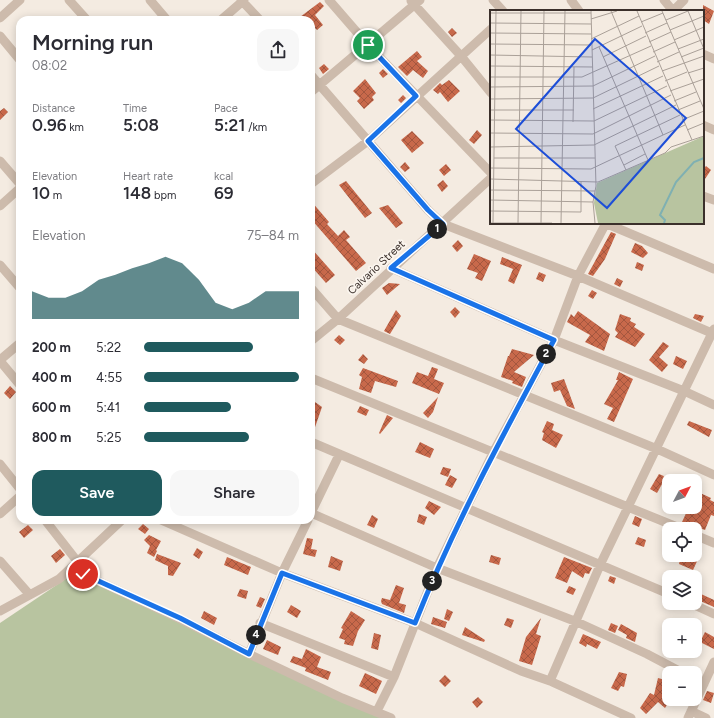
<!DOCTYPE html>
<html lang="en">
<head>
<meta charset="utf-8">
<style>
  body { margin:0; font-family:Figtree,sans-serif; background:#f7f7f7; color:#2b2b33; height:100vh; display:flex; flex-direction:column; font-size:15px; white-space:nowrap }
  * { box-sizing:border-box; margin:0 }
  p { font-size:13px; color:#7c7c81 }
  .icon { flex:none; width:22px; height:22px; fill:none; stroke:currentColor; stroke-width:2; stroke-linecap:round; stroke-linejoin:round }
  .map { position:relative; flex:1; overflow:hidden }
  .panel { position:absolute; left:16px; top:16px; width:299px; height:508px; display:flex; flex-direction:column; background:#fff; border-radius:12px; box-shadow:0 2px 10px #0003 }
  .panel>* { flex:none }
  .needle { width:26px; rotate:49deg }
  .buttons { position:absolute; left:662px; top:474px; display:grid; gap:8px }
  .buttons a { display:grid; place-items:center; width:40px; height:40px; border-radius:8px; background:#fff; box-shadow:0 2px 10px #0003; font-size:20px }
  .pin { position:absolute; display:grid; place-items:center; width:34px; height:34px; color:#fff; margin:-17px; border:2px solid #fff; border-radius:50%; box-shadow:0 1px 4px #0007 }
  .km { position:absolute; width:20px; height:20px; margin:-10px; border-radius:50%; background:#222; color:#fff; font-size:11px; line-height:20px; text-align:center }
  .round { display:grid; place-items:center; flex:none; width:42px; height:42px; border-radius:12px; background:#f7f7f7 }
  .headline { display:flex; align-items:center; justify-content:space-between; height:68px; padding:0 16px }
  h1 { font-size:22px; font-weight:600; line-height:30px }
  .stats { display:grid; grid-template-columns:repeat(3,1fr); gap:6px; height:68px; padding:4px 16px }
  .stats div { display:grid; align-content:center }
  .stats b { font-size:17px; font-weight:600 }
  .stats small { font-size:11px; font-weight:400 }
  .stats p { font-size:11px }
  .chart { height:112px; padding:8px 16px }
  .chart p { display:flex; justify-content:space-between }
  .chart svg { width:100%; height:72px; margin-top:4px; fill:#1f5a5e; opacity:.7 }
  .action { display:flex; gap:8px; margin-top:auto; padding:8px 16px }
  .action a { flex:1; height:46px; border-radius:12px; background:#1f5a5e; color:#fff; font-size:16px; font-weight:600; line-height:46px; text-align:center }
  .action a+a { background:#f7f7f7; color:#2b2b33 }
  ul { padding:0 16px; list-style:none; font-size:13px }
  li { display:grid; grid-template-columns:64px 48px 1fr; align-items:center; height:30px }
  li i { height:10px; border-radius:5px; background:#1f5a5e }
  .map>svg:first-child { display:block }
  .grass { fill:#b8c4a0 }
  .building { fill:url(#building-cross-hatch) }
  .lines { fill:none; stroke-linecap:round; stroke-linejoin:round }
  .street { stroke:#cdbbac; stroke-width:9 }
  .route-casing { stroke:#fff; stroke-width:8 }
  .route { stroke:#1a73e8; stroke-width:5 }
  .labels { text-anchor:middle; stroke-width:3.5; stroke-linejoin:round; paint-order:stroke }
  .street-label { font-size:11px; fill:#3b302b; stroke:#fbf5ee }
  .inset-river { fill:none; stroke:#7fb0b2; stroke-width:2 }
  .inset-road { fill:none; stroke:#aaa098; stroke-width:1 }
  .view { fill:#1d4ed8; fill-opacity:0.15; stroke:#1d4ed8; stroke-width:2 }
  .inset-edge { fill:none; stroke:#3b302b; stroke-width:2 }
</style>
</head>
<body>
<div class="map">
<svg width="714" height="718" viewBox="0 0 714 718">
  <defs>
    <pattern id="building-cross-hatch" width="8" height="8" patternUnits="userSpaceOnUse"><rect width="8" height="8" fill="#c8694b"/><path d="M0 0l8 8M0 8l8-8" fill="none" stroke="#a4573f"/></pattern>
  </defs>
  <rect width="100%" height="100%" fill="#f4ebe1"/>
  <!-- grass -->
  <path class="grass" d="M76 572 388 718H0V623Z"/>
  <!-- building -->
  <path class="building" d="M320 2 324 6 315 15 323 25 317 30 311 24V20H296Z
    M703 5 714 11 709 24 703 20Z
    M452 28 457 33 452 37 448 32Z
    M417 51 422 57 417 61 428 71 423 78 413 70 407 76 398 67Z
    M324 64 329 69 323 74 319 68Z
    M383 69 388 74 383 78 379 73Z
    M365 79 376 93 372 97 374 100 364 109 357 101 360 98 353 91Z
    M449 80 460 91 448 102 440 92 438 94 433 90 440 83 442 85Z
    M403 95 406 98 401 103 398 100Z
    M4 108 8 112 0 120V111Z
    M477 130 482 135 474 144 469 140Z
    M412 131 424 143 412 153 401 140Z
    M405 162 410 168 405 172 400 167Z
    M446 164 451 170 444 176 439 170Z
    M706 166 711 170 703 182V170Z
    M443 180 448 186 442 192 437 185Z
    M346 181 372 213 365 218 339 185Z
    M311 201 329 222 327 224 338 236 344 230 350 237 346 240 366 263 356 271 311 219Z
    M388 205 403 223 396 228 379 208Z
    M611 232 616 234 605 259 593 276 588 274Z
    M458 240 463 246 457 252 452 246Z
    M635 243 642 246 648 253 643 258 631 252Z
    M311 248 335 275 326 283 311 266Z
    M474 254 491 261 482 281 475 278 478 273 467 269Z
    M502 257 522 265 514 284 508 281 513 269 500 264Z
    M637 262 644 265 642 271 635 268Z
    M539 272 546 275 543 282 536 279Z
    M617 278 623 281 620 287 614 284Z
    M389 283 400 284 387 295 382 288Z
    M592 290 597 293 593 299 588 296Z
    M455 307 460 312 455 318 450 312Z
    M396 310 401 316 390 334 384 331Z
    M578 311 610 334 604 351 585 342 590 335 567 322 571 314 574 317Z
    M620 314 631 318 630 321 636 324 634 327 645 334 635 347 615 337 618 333 615 330Z
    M695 314 704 316 701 322 693 318Z
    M339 335 345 340 340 345 334 340Z
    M663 342 669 346 659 357 668 365 662 372 649 360Z
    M512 349 534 355 514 372 526 377 522 387 512 383 513 381 501 377 508 356H509Z
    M363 354 368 359 364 364 358 360Z
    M676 356 687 361 683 369 673 364Z
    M432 367 438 369 434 379 444 383 439 394 412 383 417 372 428 376Z
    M363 368 398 381 396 387 375 381 371 393 359 389 362 377 359 375Z
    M619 372 633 379 614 422 607 419 613 408 604 404 618 380H616Z
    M564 379 575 409 567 406 560 390 554 392 551 383Z
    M10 386 16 392 10 399 4 393Z
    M438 397 433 412 428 418 423 413Z
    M315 402 322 407 313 433 311 432V415Z
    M360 406 369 410 366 416 357 412Z
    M387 415 393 418 380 434 379 433Z
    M547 421 554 424 552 430 563 435 556 448 542 440 544 433 542 432Z
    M689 421 712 430 709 437 687 425Z
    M420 442 434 449 430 458 415 452Z
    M443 467 451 469 448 477 440 474Z
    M659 474 666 477 657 493 650 489Z
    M450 475 457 479 452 488 445 485Z
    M698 492 711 498 710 500 714 502V516L711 515 705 530 682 522 689 507H695V493Z
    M429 501 441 507 434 515 425 508Z
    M419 514 427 517 424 525 417 522Z
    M372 515 378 519 374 528 367 525Z
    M635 516 642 519 639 527 632 524Z
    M143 524 149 529 145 534 138 529Z
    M28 525 33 530 24 538 19 532Z
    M149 535 161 541 156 550 157 551 154 557 147 553 150 546 144 540Z
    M638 537 646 540 644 547 635 544Z
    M307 538 313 539 311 549 317 550 315 557 303 554Z
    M197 548 203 552 199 559 193 555Z
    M60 549 65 555 56 563 51 556Z
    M157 554 181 563 173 576 168 575V566L155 560Z
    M491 555 501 558 499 565 489 562Z
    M681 555H695L699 557 693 570 679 564Z
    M331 556 343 561 340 571 328 567Z
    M227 557 251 567 248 575 224 565Z
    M564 557 592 568 589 574 585 573 583 578 572 571 567 583 555 578Z
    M610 576 616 578 614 584 608 581Z
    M396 585 404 588 399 603 406 605 404 613 382 604 381 601 382 598 390 600Z
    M569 586 576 589 573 595 566 592Z
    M240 589 248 591 246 599 237 596Z
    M701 594 714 600V607L698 600Z
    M260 597 265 599 261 608 256 606Z
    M291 605 301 611 297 618 287 612Z
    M447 609 453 612 449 621 444 619Z
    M204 611 217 618 214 625 201 618Z
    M351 611 365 620 358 631 353 646 344 644 345 640 339 638 343 629 341 628Z
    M433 617 447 622 445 628 431 624Z
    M507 618 514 620 511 628 504 625Z
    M541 618 536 634 541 636 532 665 519 661 526 637Z
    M611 623 618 626 615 633 608 630Z
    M621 624 637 633 635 642 626 638 627 635 618 630Z
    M465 627 485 640 484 642 462 635Z
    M705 632 714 637V649L700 642Z
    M374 633 381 635 378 650 371 648Z
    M583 634 601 642 597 649 587 644 586 647 579 643Z
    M267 640 281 647 278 655 263 649Z
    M306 649 321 657 317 667 331 672 328 680 305 671 306 668 290 662 293 656 302 659Z
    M619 672 627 674 624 687 621 686 618 691 611 688Z
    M365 673 382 681 376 694 359 686Z
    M445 675 451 681 445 687 439 681Z
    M658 678 669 681V702L665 708 658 702 646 714 640 708 650 693 654 695Z
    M707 691 714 693 711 703 703 700Z
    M478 697 483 702 477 708 472 702Z"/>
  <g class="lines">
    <!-- street -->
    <path class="street" d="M69 0 87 20
      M150 0 167 20
      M241 0 260 20
      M329 0 368 45 491 173
      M493 0 503 11
      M571 0 579 11
      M664 0 673 11 684 0
      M411 1 461 56 491 93
      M0 18 20 0
      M221 20 244 0
      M0 36 20 60
      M703 54 714 59
      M311 75 428 210 443 224 578 276 714 334
      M311 92 420 0
      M703 125 714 130
      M0 161 20 184
      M311 184 368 141 491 29
      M703 196 714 200
      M0 206 20 188
      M605 223 714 269
      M0 265 20 288
      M391 268 554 340 684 391 714 405
      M311 288 338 319 657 449 714 475
      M311 341 338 319 491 178
      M0 360 20 343
      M0 361 20 385
      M311 378 682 529
      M311 442 669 594
      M0 464 20 489
      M311 513 437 568 577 622 647 654 683 673
      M311 513 339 455
      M0 514 20 496
      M45 520 77 561 83 574 180 619 249 654 342 698 391 718
      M161 520 282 573 415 623 521 671 550 681 601 563 714 329
      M695 535 714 543
      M0 561 29 594
      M690 603 714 614
      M0 611 59 579 122 520
      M260 623 394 677
      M249 654 282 573 308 520
      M695 679 704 684
      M550 681 631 718
      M377 711 394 677 437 568 494 451 554 340 578 276 606 223
      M691 711 706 718
      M688 718 714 662"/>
  </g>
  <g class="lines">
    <defs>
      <path id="route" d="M83 574 180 618 249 654 282 573 415 623C454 525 504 433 554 340L391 268 443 224 428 210 368 141 416 96 368 45"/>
    </defs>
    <!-- route casing -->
    <use href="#route" class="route-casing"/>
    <!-- route -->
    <use href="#route" class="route"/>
  </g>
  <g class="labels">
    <!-- street labels -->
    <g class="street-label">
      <text transform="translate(376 267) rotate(-43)" y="4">Calvario Street</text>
    </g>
  </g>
  <!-- overview -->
  <g transform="translate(490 10)">
    <rect width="214" height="214" fill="#f4ebe1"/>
    <path d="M214 126V213H108L104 193 107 173Z" fill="#b8c4a0"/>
    <path class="inset-river" d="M174 213 175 210 170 205 186 172 204 152 214 148"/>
    <path class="inset-road" d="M101 1 106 176 103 192 105 213M147 1 202 130M172 1 214 99M0 3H101M101 9 127 1M176 10 198 1 214 39M151 12 173 3M0 13 101 14M180 20 214 6M0 23 101 24M155 23 177 13M101 29 149 6M184 30 214 17M159 32 181 22M0 34 101 35M109 37 158 150M188 39 214 29M102 40 152 16M163 42 185 32M0 45 102 47M113 47 156 26M191 47 214 38M167 52 189 42M0 56 103 57M172 61 214 46M198 63 214 58M0 67H92L161 36M175 71 197 62M0 77 103 76 165 46M180 81 214 69M0 89 103 88 169 56M184 91 206 82M103 99 173 66M0 100H84M188 100 210 91M0 110 104 111 177 76M192 110 214 101M83 112 84 57M197 120 214 113M0 123 103 124 181 85M173 125 195 115M0 137 104 135 186 95M4 148H105M134 155 155 144M0 158 101 159 173 125 121 1M136 160 125 136 190 105M0 169 108 172 175 143 181 137 214 126M0 180 105 181M0 190 103 192M0 201 91 202V171M0 213H62M3 213 6 1M28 213 31 1M51 213 54 1M71 213 75 1"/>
    <path class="view" d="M105 29 196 108 117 198 26 119Z"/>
    <rect width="214" height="214" class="inset-edge"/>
  </g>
</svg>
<div class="buttons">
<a><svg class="needle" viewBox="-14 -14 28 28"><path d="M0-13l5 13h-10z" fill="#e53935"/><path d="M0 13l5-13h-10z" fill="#7c7c81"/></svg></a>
<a><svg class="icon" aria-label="locate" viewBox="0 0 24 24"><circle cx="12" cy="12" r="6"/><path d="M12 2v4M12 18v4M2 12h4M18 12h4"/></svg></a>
<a><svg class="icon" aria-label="layers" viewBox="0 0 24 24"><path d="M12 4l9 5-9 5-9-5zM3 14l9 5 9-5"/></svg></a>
<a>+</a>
<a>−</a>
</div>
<div class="pin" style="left:368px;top:45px;background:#1e9e55"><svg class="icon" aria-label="arrive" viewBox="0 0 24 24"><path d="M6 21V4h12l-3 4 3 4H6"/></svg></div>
<div class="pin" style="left:83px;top:574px;background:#d93025"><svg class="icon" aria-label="check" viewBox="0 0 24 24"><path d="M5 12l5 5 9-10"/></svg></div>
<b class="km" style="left:437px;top:229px">1</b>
<b class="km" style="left:546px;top:354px">2</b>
<b class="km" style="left:432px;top:581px">3</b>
<b class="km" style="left:256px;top:635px">4</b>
<section class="panel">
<div class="headline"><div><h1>Morning run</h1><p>08:02</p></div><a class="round"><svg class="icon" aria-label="share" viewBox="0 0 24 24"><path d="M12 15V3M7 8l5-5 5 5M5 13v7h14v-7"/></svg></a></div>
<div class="stats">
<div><p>Distance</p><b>0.96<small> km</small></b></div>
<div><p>Time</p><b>5:08</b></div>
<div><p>Pace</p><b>5:21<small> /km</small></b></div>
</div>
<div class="stats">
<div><p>Elevation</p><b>10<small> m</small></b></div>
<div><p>Heart rate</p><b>148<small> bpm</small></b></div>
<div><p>kcal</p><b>69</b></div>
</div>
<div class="chart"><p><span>Elevation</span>75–84 m</p>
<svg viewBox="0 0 160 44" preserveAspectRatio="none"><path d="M0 44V27L10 31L20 31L30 27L40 20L50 17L60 13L70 10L80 6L90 10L100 20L110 34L120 38L130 34L140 27L150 27L160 27V44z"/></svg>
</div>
<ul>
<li><b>200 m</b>5:22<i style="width:70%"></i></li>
<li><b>400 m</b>4:55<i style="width:100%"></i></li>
<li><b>600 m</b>5:41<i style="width:56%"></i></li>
<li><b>800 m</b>5:25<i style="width:68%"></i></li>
</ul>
<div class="action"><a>Save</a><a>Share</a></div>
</section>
</div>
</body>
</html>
